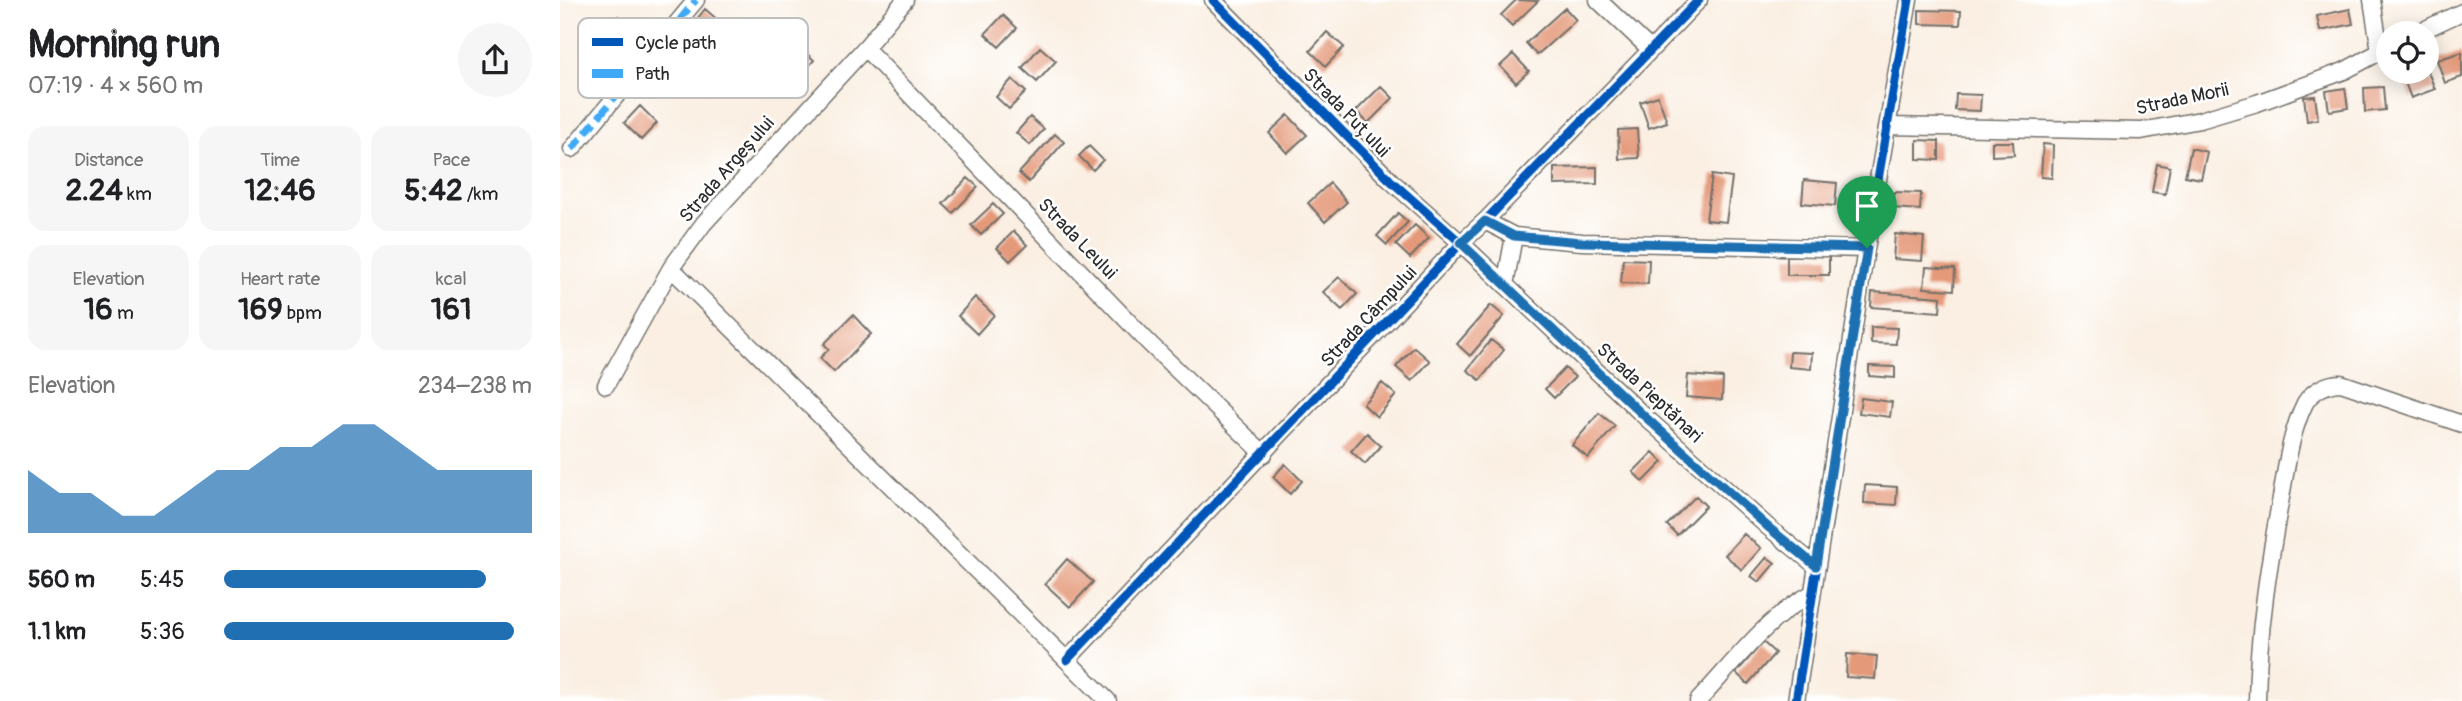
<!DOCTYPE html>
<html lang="en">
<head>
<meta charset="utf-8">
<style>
  body { margin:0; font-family:Pangolin,sans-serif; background:#f6f6f6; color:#202124; height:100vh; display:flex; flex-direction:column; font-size:26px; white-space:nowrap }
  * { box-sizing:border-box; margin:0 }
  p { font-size:23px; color:#757577 }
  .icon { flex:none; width:38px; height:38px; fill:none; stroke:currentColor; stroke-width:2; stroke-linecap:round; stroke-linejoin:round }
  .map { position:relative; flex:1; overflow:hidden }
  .panel { display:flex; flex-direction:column; background:#fff; width:560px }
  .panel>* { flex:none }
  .tools { position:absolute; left:1816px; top:21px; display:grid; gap:14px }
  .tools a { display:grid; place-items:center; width:63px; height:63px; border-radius:50%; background:#fff; box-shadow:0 4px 18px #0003; font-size:35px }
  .pin { position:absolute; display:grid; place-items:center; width:60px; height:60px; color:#fff; margin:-72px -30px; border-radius:50% 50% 50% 0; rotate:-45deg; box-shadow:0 0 7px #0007 }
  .pin .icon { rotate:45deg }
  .round { display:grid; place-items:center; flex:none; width:74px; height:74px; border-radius:37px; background:#f6f6f6 }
  .head { display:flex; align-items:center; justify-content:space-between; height:119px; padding:0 28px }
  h1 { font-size:38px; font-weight:800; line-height:52px }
  .stats { display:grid; grid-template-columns:repeat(3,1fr); gap:10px; height:119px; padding:7px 28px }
  .stats div { display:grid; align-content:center; border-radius:18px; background:#f6f6f6; text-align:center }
  .stats b { font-size:30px; font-weight:800 }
  .stats small { font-size:19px; font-weight:400 }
  .stats p { font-size:19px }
  .chart { height:196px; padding:14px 28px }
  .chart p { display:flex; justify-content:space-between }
  .chart svg { width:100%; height:126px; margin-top:7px; fill:#1f6fb2; opacity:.7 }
  ul { padding:0 28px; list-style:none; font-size:23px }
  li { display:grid; grid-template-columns:112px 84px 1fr; align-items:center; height:52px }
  li i { height:18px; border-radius:9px; background:#1f6fb2 }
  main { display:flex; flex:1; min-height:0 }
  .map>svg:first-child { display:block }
  .building { fill:#e49979 }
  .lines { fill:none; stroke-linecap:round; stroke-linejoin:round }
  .minor-casing { stroke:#73706b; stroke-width:19 }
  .minor { stroke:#fff; stroke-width:16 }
  .quiet { stroke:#3fa9f5; stroke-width:7; stroke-dasharray:14 7; stroke-linecap:butt }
  .cycleway-casing { stroke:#fff; stroke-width:13 }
  .cycleway { stroke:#0057b8; stroke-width:9 }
  .route-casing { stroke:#fff; stroke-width:14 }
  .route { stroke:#1f6fb2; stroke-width:9 }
  .labels { text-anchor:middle; stroke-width:5; stroke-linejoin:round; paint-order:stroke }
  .street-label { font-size:19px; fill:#2b2b2b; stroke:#fff }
  .key { fill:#fff; stroke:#bfbfbf; stroke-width:2 }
  .key-label { font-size:19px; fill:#2b2b2b }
</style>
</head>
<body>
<main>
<section class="panel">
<div class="head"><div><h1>Morning run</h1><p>07:19 · 4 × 560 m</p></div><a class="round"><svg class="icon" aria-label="share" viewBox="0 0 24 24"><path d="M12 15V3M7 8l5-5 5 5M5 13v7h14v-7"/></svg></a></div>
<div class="stats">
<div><p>Distance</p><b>2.24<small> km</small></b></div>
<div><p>Time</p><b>12:46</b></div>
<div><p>Pace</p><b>5:42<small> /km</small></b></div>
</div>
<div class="stats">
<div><p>Elevation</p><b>16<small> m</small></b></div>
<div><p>Heart rate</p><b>169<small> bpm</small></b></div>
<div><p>kcal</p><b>161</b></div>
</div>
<div class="chart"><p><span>Elevation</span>234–238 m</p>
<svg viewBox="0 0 160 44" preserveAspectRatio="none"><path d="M0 44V22L10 30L20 30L30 38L40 38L50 30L60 22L70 22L80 14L90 14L100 6L110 6L120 14L130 22L140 22L150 22L160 22V44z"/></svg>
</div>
<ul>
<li><b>560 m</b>5:45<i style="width:85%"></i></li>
<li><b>1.1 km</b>5:36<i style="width:94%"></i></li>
</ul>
</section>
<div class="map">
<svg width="1902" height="701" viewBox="0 0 1902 701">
  <rect width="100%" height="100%" fill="#fff"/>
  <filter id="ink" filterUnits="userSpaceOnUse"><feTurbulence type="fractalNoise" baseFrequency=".0143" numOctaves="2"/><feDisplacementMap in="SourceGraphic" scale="14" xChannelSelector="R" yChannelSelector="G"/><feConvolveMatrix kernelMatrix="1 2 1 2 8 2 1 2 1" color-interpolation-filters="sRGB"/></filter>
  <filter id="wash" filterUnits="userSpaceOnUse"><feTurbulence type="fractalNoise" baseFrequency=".00686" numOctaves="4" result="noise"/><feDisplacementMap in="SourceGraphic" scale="28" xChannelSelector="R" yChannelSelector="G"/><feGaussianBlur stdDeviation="1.57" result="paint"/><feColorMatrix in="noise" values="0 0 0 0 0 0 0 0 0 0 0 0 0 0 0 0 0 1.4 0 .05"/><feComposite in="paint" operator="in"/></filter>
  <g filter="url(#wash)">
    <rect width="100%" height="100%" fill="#faefe2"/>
    <g id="blocks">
      <!-- building -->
      <path class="building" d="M956 0 978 1 952 26 941 15Z
        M1005 8 1016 20 977 55 966 43Z
        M145 9 186 44 170 63 129 29Z
        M1790 9 1793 24 1760 31 1757 16Z
        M1359 10 1401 11 1400 25 1359 24Z
        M443 15 457 28 439 47 425 34Z
        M58 16 71 28 55 47 41 34Z
        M767 32 784 47 766 66 750 51Z
        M234 43 254 60 238 79 218 62Z
        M480 47 496 61 477 82 462 68Z
        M1902 52V77L1885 83 1877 60Z
        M953 54 969 71 956 83 940 66Z
        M1841 72H1868L1875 89 1851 98Z
        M452 79 466 92 449 109 436 97Z
        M821 86 833 98 808 123 796 111Z
        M1823 87 1825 110 1805 112 1804 88Z
        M1785 88 1788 108 1769 111 1766 91Z
        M1396 94 1421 95 1420 111 1395 110Z
        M1098 96 1107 122 1089 128 1080 102Z
        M1755 96 1758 119 1747 121 1744 97Z
        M80 106 97 123 81 140 64 123Z
        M728 115 747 135 727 153 709 133Z
        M470 117 484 129 470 145 456 133Z
        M1077 129 1079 158 1059 159 1058 130Z
        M495 134 504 142 469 182 459 173Z
        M1357 140 1379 141V160L1357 159Z
        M1432 142H1453L1454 155 1432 156Z
        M1483 144 1493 145 1492 178 1481 177Z
        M529 146 543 160 533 170 519 156Z
        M1631 148 1647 152 1641 179 1625 176Z
        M1597 164 1610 167 1605 194 1592 192Z
        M1037 167V184L994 185V168Z
        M1152 175 1172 178 1166 222 1146 220Z
        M408 178 418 187 393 213 383 204Z
        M1244 180 1277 183 1275 206 1242 203Z
        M770 183 787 202 765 222 748 203Z
        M1334 192 1361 193 1360 210 1333 208Z
        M433 204 443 214 421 235 411 225Z
        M838 213 848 222 827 245 817 236Z
        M855 225 869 238 850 258 836 245Z
        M454 231 467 245 450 261 437 248Z
        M1335 234 1364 237 1362 261 1333 259Z
        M1227 256H1269V275H1227Z
        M1063 259 1089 260 1088 284 1061 283Z
        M1366 267 1395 269 1394 290 1364 288Z
        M779 277 797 294 782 310 763 292Z
        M1312 292 1381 297 1380 312 1311 307Z
        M415 297 434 315 417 334 398 316Z
        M931 305 944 316 910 356 897 344Z
        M293 315 311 334 274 372 260 358 269 349 264 344Z
        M1311 327 1337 328 1336 344 1311 343Z
        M931 340 944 350 920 380 907 370Z
        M854 347 870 361 852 381 836 367Z
        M1230 352 1252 353 1251 369 1229 367Z
        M1309 366 1335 367V378L1309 376Z
        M1005 368 1015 377 994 398 985 389Z
        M1128 375 1163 378 1162 400 1126 397Z
        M822 383 836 395 817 417 803 404Z
        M1301 398 1332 402 1330 417 1299 413Z
        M1039 413 1055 426 1028 458 1012 445Z
        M807 433 821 446 805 464 791 451Z
        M1093 452 1103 462 1083 482 1073 472Z
        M725 464 742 481 730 494 713 477Z
        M1305 485 1337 487 1336 505 1304 503Z
        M1136 496 1146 506 1117 535 1107 525Z
        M1184 534 1201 548 1182 570 1165 555Z
        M1207 557 1215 563 1199 582 1191 576Z
        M507 559 533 582 510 607 485 584Z
        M1203 642 1215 653 1188 684 1176 673Z
        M1287 654 1317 656 1315 679 1286 677Z"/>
    </g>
  </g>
  <g filter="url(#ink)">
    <use href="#blocks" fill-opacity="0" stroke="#73706b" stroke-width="2"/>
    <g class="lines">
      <defs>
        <path id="minor" d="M653 0 830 180 901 243 1082 414 1208 527 1256 566
          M1038 0 1091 50
          M1812 0 1820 51
          M1857 33 1902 12
          M305 48 589 343 704 454
          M1328 126 1581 131 1640 120 1697 103 1784 71 1829 47
          M12 149 136 0
          M925 221 954 236 1022 242 1306 249
          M111 268 548 701
          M945 285 954 236
          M46 385 111 268 144 223 305 48 345 0
          M507 660 901 243 925 221 1139 0
          M1138 701C1174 663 1205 619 1251 594
          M1236 701 1306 249 1349 0
          M1697 701C1698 634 1708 569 1720 503 1726 471 1730 433 1745 403 1752 391 1767 383 1781 383L1902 424"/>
      </defs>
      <!-- minor casing -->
      <use href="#minor" class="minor-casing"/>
      <!-- minor -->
      <use href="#minor" class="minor"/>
      <!-- quiet -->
      <path class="quiet" d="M12 149 136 0"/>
      <defs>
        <path id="cycleway" d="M653 0 830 180 901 243 1082 414 1208 527 1256 566
          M507 660 901 243 925 221 1139 0
          M1236 701 1306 249 1349 0"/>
      </defs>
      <!-- cycleway casing -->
      <use href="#cycleway" class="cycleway-casing"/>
      <!-- cycleway -->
      <use href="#cycleway" class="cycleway"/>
    </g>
  </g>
  <g class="lines" filter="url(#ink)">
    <defs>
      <path id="route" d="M925 221 954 236 1022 242 1307 248 1256 566 1208 527 1082 414 901 243Z"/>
    </defs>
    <!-- route casing -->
    <use href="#route" class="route-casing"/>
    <!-- route -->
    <use href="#route" class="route"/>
  </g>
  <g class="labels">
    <!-- street labels -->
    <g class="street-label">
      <text transform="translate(1622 98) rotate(-12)" y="7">Strada Morii</text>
      <text transform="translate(787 112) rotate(46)" y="7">Strada Puțului</text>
      <text transform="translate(166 169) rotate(-49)" y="7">Strada Argeșului</text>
      <text transform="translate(518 238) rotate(46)" y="7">Strada Leului</text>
      <text transform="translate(808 316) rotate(-47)" y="7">Strada Câmpului</text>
      <text transform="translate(1090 392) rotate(43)" y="7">Strada Pieptănari</text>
    </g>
  </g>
  <!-- legend -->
  <rect x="18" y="18" width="230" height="80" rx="10" class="key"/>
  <rect x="32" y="38" width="31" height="8" fill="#0057b8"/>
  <rect x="32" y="69" width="31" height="9" fill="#3fa9f5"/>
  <g class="key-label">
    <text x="75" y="49">Cycle path</text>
    <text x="75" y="80">Path</text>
  </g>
</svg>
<div class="tools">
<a><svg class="icon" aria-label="locate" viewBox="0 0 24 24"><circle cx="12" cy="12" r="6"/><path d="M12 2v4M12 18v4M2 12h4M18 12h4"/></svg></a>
</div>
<div class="pin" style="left:1307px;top:248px;background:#1e9e55"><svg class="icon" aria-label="arrive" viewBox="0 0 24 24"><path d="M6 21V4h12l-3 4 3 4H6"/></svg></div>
</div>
</main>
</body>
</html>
